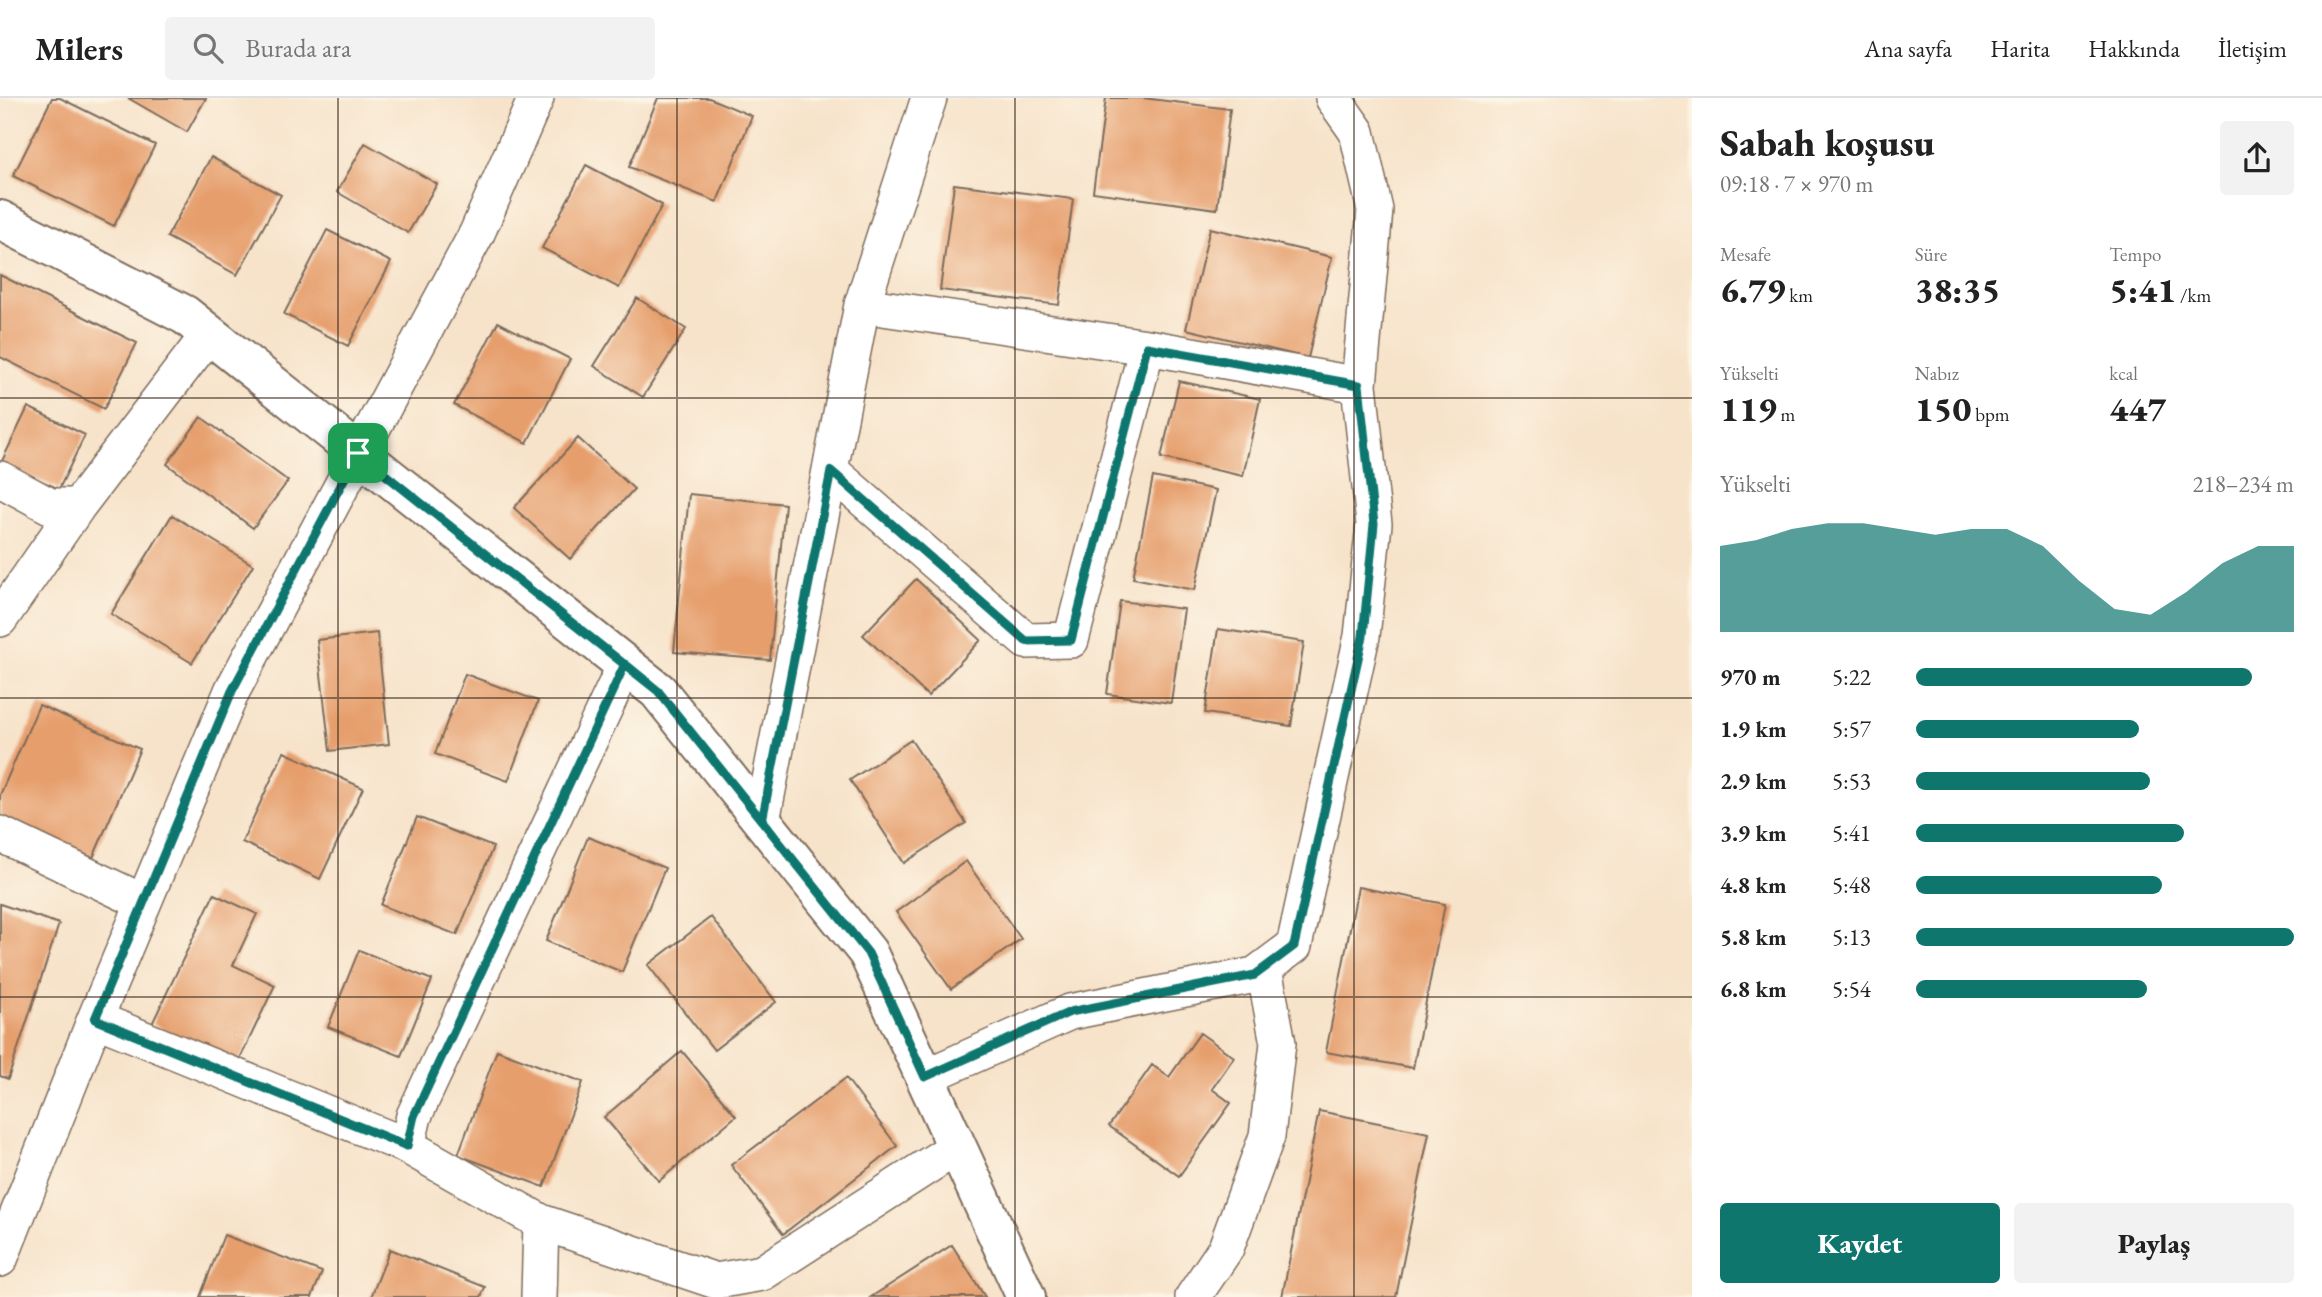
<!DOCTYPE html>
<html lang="tr">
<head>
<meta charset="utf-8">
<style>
  body { margin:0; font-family:"EB Garamond",serif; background:#f2f2f2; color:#222; height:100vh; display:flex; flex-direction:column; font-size:26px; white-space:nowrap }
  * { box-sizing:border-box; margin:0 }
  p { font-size:23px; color:#767676 }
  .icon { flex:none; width:38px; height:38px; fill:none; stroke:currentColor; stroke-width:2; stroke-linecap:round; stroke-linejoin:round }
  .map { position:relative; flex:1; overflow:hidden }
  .drawer { display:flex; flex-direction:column; background:#fff; width:630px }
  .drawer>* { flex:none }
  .pin { position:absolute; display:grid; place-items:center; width:60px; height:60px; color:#fff; margin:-30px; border-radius:14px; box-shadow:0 4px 10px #0006 }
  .round { display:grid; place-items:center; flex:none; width:74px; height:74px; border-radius:7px; background:#f2f2f2 }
  .overview { display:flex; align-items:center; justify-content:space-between; height:119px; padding:0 28px }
  h1 { font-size:38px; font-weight:800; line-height:52px }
  .figures { display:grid; grid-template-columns:repeat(3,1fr); gap:10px; height:119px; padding:7px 28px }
  .figures div { display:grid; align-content:center }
  .figures b { font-size:35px; font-weight:800 }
  .figures small { font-size:19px; font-weight:400 }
  .figures p { font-size:19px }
  .chart { height:196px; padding:14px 28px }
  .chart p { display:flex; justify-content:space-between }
  .chart svg { width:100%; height:126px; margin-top:7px; fill:#0f766e; opacity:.7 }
  .cta { display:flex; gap:14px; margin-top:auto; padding:14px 28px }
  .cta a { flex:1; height:80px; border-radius:7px; background:#0f766e; color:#fff; font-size:28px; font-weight:800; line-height:80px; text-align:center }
  .cta a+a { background:#f2f2f2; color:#222 }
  ul { padding:0 28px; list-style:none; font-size:23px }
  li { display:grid; grid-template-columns:112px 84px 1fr; align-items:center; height:52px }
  li i { height:18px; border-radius:9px; background:#0f766e }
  header { display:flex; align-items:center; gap:42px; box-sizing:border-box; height:98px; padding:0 35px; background:#fff; border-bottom:2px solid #e0e0e0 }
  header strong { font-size:33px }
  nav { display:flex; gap:38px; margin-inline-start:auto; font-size:24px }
  .search { width:490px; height:63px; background:#f2f2f2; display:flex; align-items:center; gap:18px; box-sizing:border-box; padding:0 24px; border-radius:7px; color:#767676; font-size:26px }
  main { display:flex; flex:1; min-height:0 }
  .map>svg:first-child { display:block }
  .building { fill:#e69e6c }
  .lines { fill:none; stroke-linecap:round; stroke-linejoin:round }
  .street-casing { stroke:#7d6b5a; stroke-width:38 }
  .secondary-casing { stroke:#7d6b5a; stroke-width:42 }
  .street { stroke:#fff; stroke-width:35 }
  .secondary { stroke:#fff; stroke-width:38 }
  .route-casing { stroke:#fff; stroke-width:14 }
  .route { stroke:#0f766e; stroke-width:9 }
  .grid { fill:none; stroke:#3b2a1e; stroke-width:2; stroke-opacity:0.55 }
</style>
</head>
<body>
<header>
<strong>Milers</strong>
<div class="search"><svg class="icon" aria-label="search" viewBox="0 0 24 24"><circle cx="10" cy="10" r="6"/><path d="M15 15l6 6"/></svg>Burada ara</div>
<nav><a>Ana sayfa</a><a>Harita</a><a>Hakkında</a><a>İletişim</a></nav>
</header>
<main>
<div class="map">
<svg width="1692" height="1199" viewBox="0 0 1692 1199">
  <rect width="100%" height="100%" fill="#fcf5e5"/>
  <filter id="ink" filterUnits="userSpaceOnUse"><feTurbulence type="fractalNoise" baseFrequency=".0143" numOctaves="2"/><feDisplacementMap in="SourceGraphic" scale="14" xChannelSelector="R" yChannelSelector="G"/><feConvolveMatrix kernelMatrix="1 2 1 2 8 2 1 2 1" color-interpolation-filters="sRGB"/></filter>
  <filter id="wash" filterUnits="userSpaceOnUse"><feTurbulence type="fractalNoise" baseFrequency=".00686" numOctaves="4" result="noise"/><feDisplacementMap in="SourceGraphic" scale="28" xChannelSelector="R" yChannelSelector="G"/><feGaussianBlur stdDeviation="1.57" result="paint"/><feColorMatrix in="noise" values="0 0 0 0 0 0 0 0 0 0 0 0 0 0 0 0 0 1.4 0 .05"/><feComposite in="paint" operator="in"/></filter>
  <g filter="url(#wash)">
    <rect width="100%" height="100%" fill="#f7e3ca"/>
    <g id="blocks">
      <!-- building -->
      <path class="building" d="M52 0H60L155 47 114 128 13 78Z
        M128 0H206L187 34Z
        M658 0H709L752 18 717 104 629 69Z
        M1106 0H1143L1230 11 1217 111 1093 94Z
        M365 45 437 86 408 135 337 94Z
        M211 59 281 97 237 177 167 139Z
        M586 67 662 107 619 190 542 150Z
        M954 86 1073 101 1059 207 940 192Z
        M1210 130 1332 159 1308 260 1186 231Z
        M327 132 391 164 348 248 284 216Z
        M0 177 137 245 104 311 0 259Z
        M637 200 686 231 643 299 594 268Z
        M498 224 570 261 527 345 454 307Z
        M1179 283 1260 301 1243 378 1161 360Z
        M28 309 85 337 59 391 1 365Z
        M201 319 288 383 253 430 167 366Z
        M578 340 634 391 570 461 514 410Z
        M1153 379 1216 392 1195 492 1133 480Z
        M689 396 785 406 770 562 674 554Z
        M172 417 253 467 192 565 111 516Z
        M916 481 981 542 928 598 863 537Z
        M1120 503 1184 511 1171 605 1107 596Z
        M1218 531 1304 544 1291 628 1205 615Z
        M377 535 389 646 330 653 317 542Z
        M465 576 538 603 508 683 435 656Z
        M39 607 140 651 93 760 0 720V697Z
        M911 642 966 725 904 765 850 682Z
        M284 654 363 690 320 781 242 744Z
        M417 719 493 749 457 837 381 807Z
        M588 739 665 770 622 874 546 843Z
        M966 763 1021 841 951 891 896 814Z
        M1358 789 1445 806 1413 970 1326 954Z
        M214 796 257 816 233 867 275 887 237 967 152 926Z
        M0 806 59 826 8 981 0 978Z
        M711 819 776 904 714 952 648 867Z
        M359 852 432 882 401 958 328 929Z
        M1200 935 1234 959 1212 991 1231 1005 1179 1078 1109 1028 1152 967 1169 979Z
        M497 952 583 984 544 1089 458 1057Z
        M682 953 736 1018 659 1083 604 1019Z
        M846 980 897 1048 783 1136 731 1067Z
        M1319 1013 1429 1035 1396 1199H1282Z
        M224 1137 322 1174 312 1199H200Z
        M952 1147 985 1199H871Z
        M390 1151 485 1189 481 1199H371Z"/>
    </g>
  </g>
  <g filter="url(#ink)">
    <use href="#blocks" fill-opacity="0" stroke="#7d6b5a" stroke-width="2"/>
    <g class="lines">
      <defs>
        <path id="street" d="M862 207 1147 249 1359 287
          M831 373 1026 543 1071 542 1147 249
          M0 381 50 408H78L209 236
          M0 521 78 408
          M625 567 414 1018 407 1048 541 1124 716 1183 762 1175 957 1049
          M762 723 862 207 929 0
          M0 736 143 804
          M95 921 407 1048
          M925 979 1070 914 1255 877 1294 848 1362 538 1374 426 1359 287 1375 112 1357 34 1333 0
          M0 1161 95 921 232 593 477 135 536 0
          M539 1199 541 1124
          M1193 1199 1226 1150 1267 1038 1278 945 1264 871"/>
        <path id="secondary" d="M0 122 185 217 658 593 868 855 1026 1199"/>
      </defs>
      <!-- street casing -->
      <use href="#street" class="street-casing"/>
      <!-- secondary casing -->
      <use href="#secondary" class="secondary-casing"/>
      <!-- street -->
      <use href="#street" class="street"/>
      <!-- secondary -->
      <use href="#secondary" class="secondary"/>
    </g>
  </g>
  <g class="lines" filter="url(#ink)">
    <defs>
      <path id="route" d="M358 355 232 593 95 921 407 1048 414 1018 625 566 658 593 762 723 831 373 1026 543 1071 542 1147 249 1359 287 1374 426 1363 538 1294 848 1255 877 1070 914 925 979 868 855 658 593 358 355"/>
    </defs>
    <!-- route casing -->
    <use href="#route" class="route-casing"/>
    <!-- route -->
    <use href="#route" class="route"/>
  </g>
  <!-- grid -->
  <path class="grid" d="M338 0V1199M677 0V1199M1015 0V1199M1354 0V1199M0 300H1692M0 600H1692M0 899H1692"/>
</svg>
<div class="pin" style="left:358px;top:355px;background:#1e9e55"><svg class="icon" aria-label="arrive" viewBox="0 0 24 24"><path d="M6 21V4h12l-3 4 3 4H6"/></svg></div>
</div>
<section class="drawer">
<div class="overview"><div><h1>Sabah koşusu</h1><p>09:18 · 7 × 970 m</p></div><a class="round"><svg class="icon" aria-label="share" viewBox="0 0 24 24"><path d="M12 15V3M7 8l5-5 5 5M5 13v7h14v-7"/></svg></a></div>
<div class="figures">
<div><p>Mesafe</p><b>6.79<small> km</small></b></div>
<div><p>Süre</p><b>38:35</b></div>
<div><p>Tempo</p><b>5:41<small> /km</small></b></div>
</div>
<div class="figures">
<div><p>Yükselti</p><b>119<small> m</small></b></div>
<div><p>Nabız</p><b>150<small> bpm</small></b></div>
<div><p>kcal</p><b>447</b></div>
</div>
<div class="chart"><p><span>Yükselti</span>218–234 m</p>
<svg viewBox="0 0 160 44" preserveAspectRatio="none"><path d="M0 44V14L10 12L20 8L30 6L40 6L50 8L60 10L70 8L80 8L90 14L100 26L110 36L120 38L130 30L140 20L150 14L160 14V44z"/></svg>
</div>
<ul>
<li><b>970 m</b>5:22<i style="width:89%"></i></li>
<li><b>1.9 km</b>5:57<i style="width:59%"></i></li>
<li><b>2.9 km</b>5:53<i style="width:62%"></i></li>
<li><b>3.9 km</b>5:41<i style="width:71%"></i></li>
<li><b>4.8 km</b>5:48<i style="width:65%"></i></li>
<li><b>5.8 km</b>5:13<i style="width:100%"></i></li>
<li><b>6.8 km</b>5:54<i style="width:61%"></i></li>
</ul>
<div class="cta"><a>Kaydet</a><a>Paylaş</a></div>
</section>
</main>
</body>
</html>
